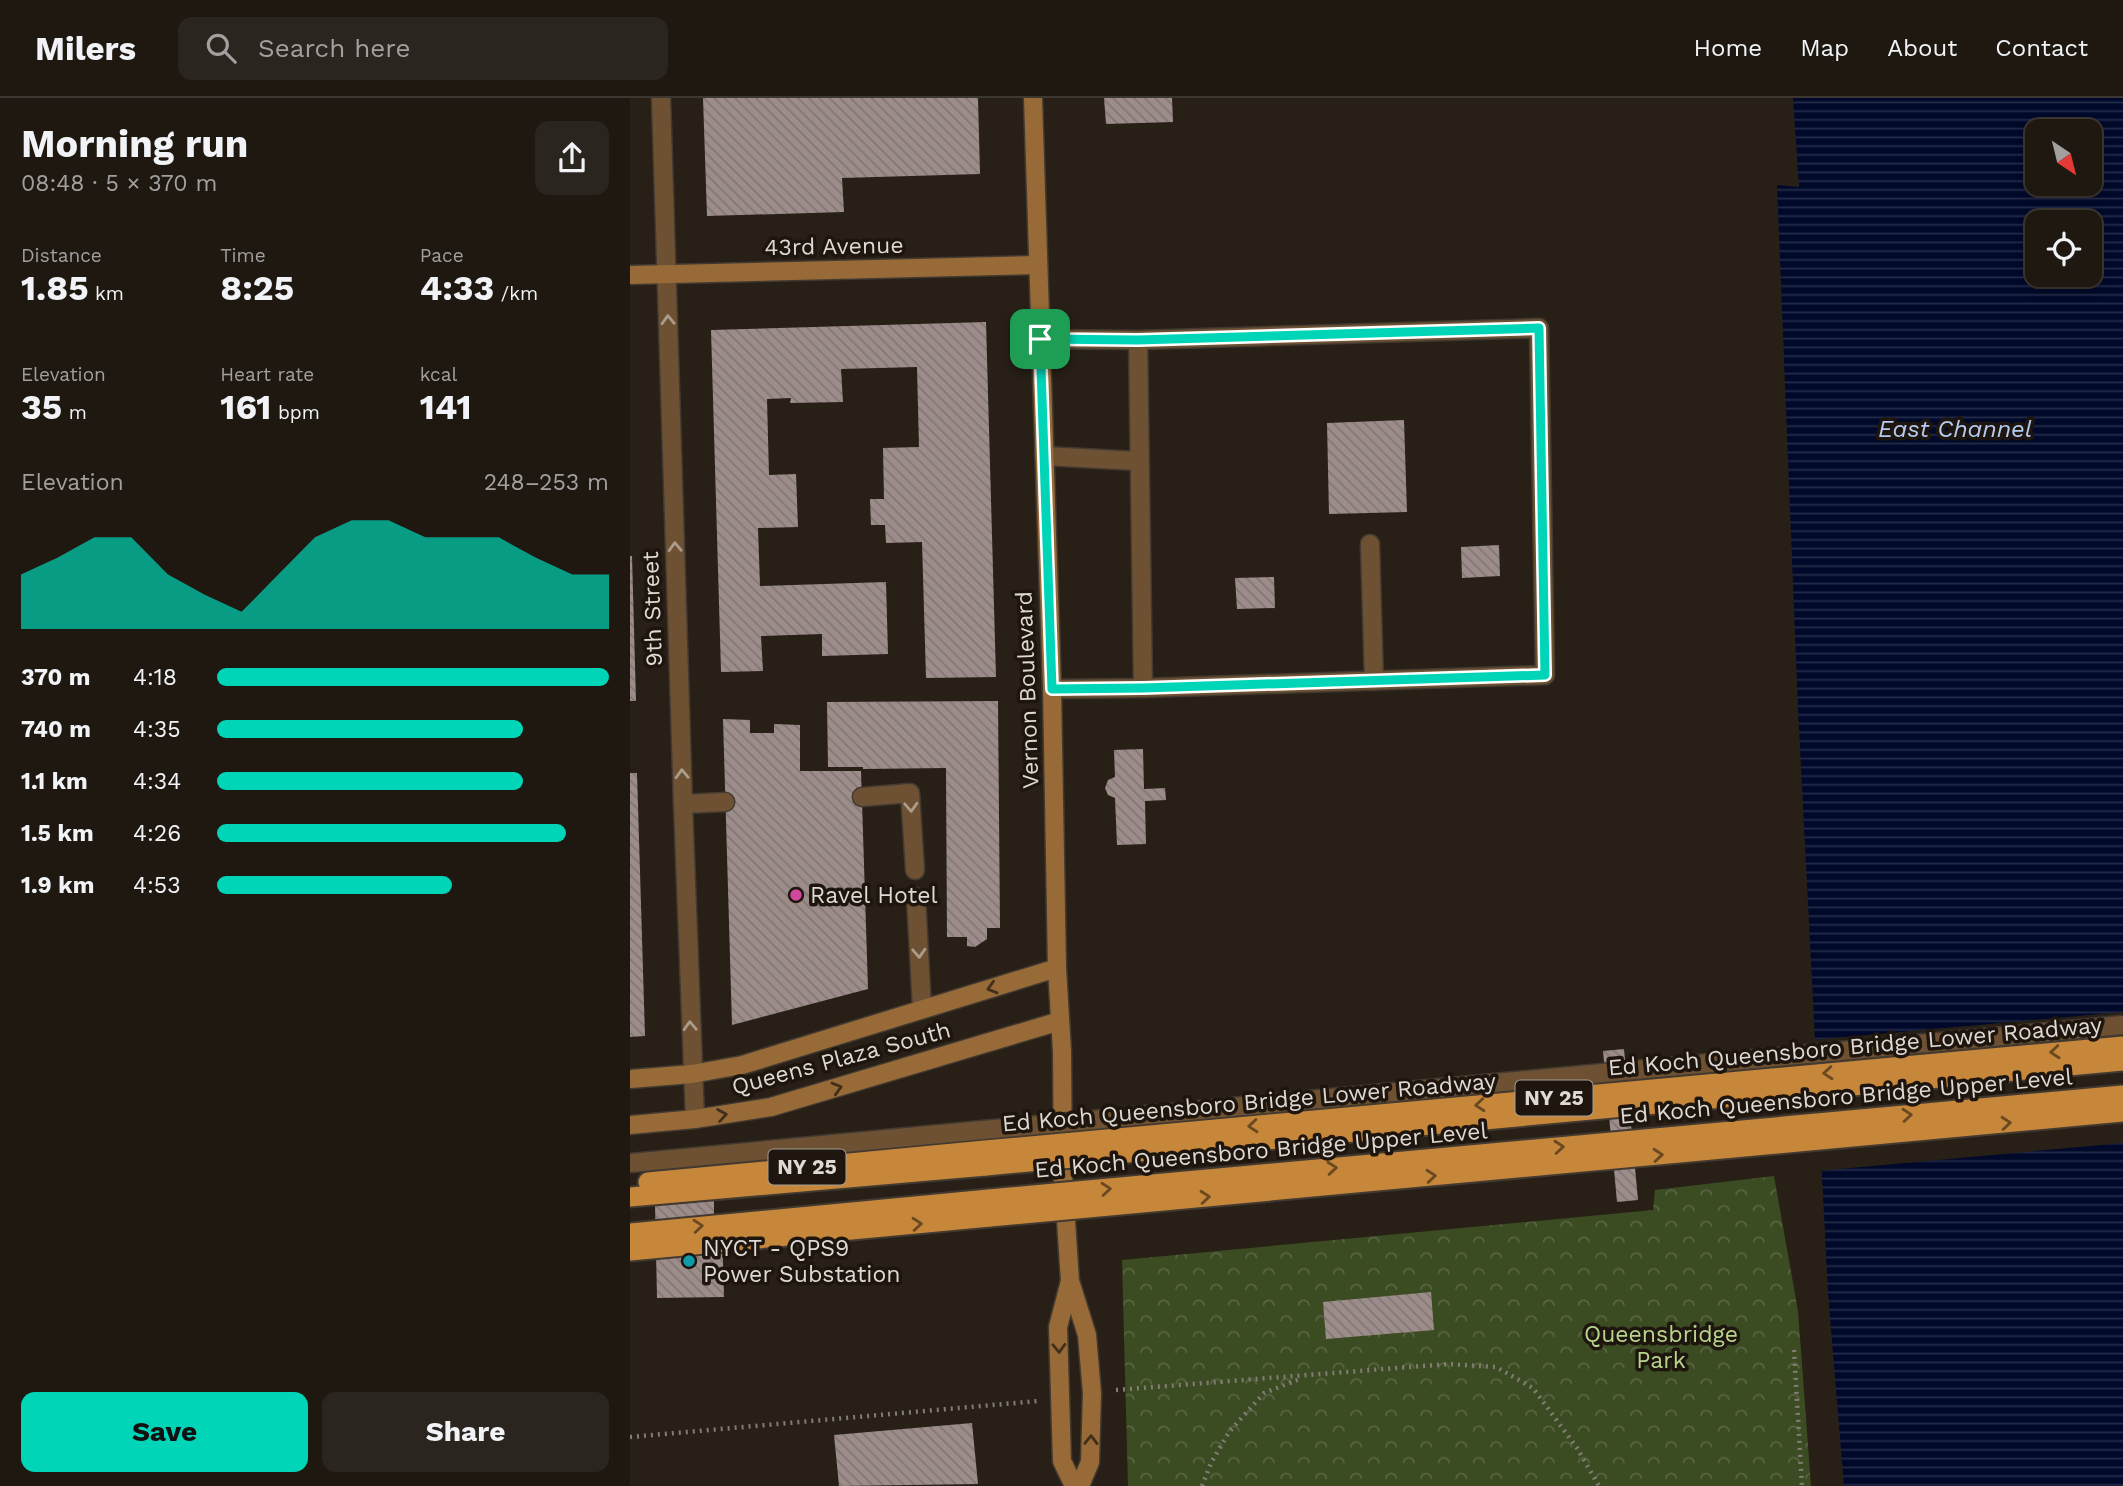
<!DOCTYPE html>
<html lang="en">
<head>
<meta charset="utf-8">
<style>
  body { margin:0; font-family:"Work Sans",sans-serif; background:#2b251f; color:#f1f3f6; height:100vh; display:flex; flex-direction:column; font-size:26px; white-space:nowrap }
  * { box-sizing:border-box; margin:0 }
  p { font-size:23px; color:#a1a09f }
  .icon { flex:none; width:38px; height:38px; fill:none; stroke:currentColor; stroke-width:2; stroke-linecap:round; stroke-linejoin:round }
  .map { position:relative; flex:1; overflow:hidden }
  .panel { display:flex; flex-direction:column; background:#1e1811; width:630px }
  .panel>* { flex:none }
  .needle { width:46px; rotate:145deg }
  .controls { position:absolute; left:1395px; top:21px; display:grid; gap:14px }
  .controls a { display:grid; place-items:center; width:77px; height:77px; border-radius:14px; background:#1e1811; box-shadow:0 4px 10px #0003,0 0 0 2px #3c3731; font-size:35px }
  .pin { position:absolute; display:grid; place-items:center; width:60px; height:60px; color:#fff; margin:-30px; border-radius:14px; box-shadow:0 4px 10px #0006 }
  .round { display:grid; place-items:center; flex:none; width:74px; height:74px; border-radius:14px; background:#2b251f }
  .headline { display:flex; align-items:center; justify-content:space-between; height:119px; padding:0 21px }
  h1 { font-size:38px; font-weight:700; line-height:52px }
  .metrics { display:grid; grid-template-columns:repeat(3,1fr); gap:10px; height:119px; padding:7px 21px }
  .metrics div { display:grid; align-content:center }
  .metrics b { font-size:35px; font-weight:700 }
  .metrics small { font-size:19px; font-weight:400 }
  .metrics p { font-size:19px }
  .chart { height:196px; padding:14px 21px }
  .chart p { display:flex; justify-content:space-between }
  .chart svg { width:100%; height:126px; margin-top:7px; fill:#00d5b7; opacity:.7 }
  .button { display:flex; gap:14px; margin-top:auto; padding:14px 21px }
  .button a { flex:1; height:80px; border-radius:14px; background:#00d5b7; color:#111; font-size:28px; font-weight:700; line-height:80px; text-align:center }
  .button a+a { background:#2b251f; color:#f1f3f6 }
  ul { padding:0 21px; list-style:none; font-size:23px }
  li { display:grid; grid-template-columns:112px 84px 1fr; align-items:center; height:52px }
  li i { height:18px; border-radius:9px; background:#00d5b7 }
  header { display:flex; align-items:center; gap:42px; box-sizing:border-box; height:98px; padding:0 35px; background:#1e1811; border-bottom:2px solid #3c3731 }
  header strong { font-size:33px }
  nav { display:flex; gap:38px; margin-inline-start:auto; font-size:24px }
  .search { width:490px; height:63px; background:#2b251f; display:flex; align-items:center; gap:18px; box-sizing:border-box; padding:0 24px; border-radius:14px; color:#a1a09f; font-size:26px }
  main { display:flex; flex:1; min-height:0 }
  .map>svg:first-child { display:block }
  .park { fill:url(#park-crowns) }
  .water { fill:url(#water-rules); fill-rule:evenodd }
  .pier { fill:#282017 }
  .building { fill:url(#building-back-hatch) }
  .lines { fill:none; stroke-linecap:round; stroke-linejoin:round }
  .service-casing { stroke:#423a31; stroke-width:21 }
  .pedestrian-casing { stroke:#423a31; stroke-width:21 }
  .minor-casing { stroke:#423a31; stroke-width:21 }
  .secondary-casing { stroke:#423a31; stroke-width:21 }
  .trunk-casing { stroke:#423a31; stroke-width:23 }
  .path { stroke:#837c74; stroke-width:4.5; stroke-dasharray:2 5; stroke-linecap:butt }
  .service { stroke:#6d5132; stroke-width:18 }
  .pedestrian { stroke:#6d5132; stroke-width:18 }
  .minor { stroke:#6d5132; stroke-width:18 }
  .secondary { stroke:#976a37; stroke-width:18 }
  .trunk { stroke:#c7873a; stroke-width:19 }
  .pedestrian-bridge-casing { stroke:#423a31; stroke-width:21; stroke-linecap:butt }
  .trunk-bridge-casing { stroke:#423a31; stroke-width:23; stroke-linecap:butt }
  .pedestrian-bridge { stroke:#6d5132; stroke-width:18 }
  .trunk-bridge { stroke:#c7873a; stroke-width:19 }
  .oneway { stroke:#ac9c8b }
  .oneway2 { stroke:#422f1a }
  .oneway3 { stroke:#6a4922 }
  .route-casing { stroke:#fff; stroke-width:14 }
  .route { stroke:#00d5b7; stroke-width:9 }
  .hotel-dot { fill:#d1479c; stroke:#1e160e; stroke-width:2.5 }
  .culture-dot { fill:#0f9aa8; stroke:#1e160e; stroke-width:2.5 }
  .labels { text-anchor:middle; stroke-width:7; stroke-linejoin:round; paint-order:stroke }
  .shield { fill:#1e160e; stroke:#a59e98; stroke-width:2 }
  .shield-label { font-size:21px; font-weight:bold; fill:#dfd9d3 }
  .street-label { font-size:23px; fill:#dfd9d3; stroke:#1e160e }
  .poi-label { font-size:23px; fill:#dfd9d3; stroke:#1e160e; text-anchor:start }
  .park-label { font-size:23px; fill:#b8d58c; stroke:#1e160e }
  .water-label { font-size:24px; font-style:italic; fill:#b5cbf2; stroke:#1e160e }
</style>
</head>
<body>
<header>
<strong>Milers</strong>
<div class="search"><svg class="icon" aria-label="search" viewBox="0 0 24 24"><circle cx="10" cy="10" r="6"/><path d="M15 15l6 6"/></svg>Search here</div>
<nav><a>Home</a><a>Map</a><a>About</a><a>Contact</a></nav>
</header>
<main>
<section class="panel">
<div class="headline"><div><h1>Morning run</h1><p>08:48 · 5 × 370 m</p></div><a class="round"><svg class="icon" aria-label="share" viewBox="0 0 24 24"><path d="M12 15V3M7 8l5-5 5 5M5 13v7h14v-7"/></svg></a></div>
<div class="metrics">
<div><p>Distance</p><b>1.85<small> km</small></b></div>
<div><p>Time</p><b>8:25</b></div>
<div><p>Pace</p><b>4:33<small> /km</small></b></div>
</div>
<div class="metrics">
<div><p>Elevation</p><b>35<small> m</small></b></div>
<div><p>Heart rate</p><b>161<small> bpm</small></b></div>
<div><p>kcal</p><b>141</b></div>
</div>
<div class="chart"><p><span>Elevation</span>248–253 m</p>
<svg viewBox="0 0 160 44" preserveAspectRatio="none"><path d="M0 44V25L10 19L20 12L30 12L40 25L50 32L60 38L70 25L80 12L90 6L100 6L110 12L120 12L130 12L140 19L150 25L160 25V44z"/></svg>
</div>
<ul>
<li><b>370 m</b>4:18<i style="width:100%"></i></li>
<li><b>740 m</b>4:35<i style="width:78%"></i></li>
<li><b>1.1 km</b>4:34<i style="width:78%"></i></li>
<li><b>1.5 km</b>4:26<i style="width:89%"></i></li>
<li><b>1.9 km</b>4:53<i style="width:60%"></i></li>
</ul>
<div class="button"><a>Save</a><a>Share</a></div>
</section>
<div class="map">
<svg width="1493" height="1388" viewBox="0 0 1493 1388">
  <defs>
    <pattern id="park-crowns" width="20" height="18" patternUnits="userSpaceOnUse" patternTransform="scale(1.75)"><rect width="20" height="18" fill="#3c4c22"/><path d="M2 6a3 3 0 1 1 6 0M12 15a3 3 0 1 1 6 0" fill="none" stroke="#586541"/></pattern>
    <pattern id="water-rules" width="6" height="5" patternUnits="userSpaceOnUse" patternTransform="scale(1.75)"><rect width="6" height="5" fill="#00092a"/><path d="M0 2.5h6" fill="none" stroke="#252c48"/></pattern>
    <pattern id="building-back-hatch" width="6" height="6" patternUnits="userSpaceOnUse" patternTransform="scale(1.75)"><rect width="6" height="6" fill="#9d8d8a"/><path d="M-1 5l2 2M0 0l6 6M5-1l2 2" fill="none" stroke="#827674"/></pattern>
  </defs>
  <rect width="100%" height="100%" fill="#282017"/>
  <!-- park -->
  <path class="park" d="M1144 1078 1168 1213 1181 1388H498L492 1162 1023 1112 1025 1092Z"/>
  <!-- water -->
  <path class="water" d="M1163 0H1493V1388H1214L1198 1195 1168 611 1147 87 1169 89ZM1407 33H1460V86H1407ZM1407 124H1460V177H1407Z"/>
  <!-- pier -->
  <path class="pier" d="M1493 914V1045L1188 1073 1182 942Z"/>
  <!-- building -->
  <path class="building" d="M73 0H348L350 76 212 80 214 114 77 118Z
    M474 0H542L543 24 476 26Z
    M356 224 366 579 296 580 292 444 256 445 255 427H241L240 401H254L253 350 289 349 287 269 211 271 213 304 160 305 161 300 137 301 139 377 166 376 168 429 128 430 130 488 256 484 258 556 192 558V536L131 538 133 573 91 574 81 232Z
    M774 322 777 414 699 416 697 325Z
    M869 447 870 478 832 480 831 449Z
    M0 458H2L6 603H0Z
    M644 479 645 510 607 511 605 480Z
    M368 603 370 830H357V841L345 849 337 848V839H317L316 670 233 671V669H198L197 604Z
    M93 621 120 622V635H144V626L170 627V673H231L238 891 102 927Z
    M513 651 514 691 535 690 536 702 515 703 516 746 487 747 485 700 478 697 475 690 478 682 485 679 484 652Z
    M0 675H7L15 938 0 939Z
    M994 951 1008 1102 987 1104 973 953Z
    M58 1057V1079L67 1102H84V1127H92L94 1199 27 1200 24 1058Z
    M801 1194 804 1232 696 1241 693 1204Z
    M342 1325 348 1386 209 1388 204 1337Z"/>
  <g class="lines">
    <defs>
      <path id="service" d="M410 241 508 242 909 230 915 577 513 590 422 591
        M508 242 513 590
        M414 358 508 363
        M740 446 744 583
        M232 699 280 695 285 772
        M53 706 95 704
        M286 799 292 911"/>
      <path id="pedestrian" d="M0 1065 353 1032"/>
      <path id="minor" d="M31 0 53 706 65 1021"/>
      <path id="secondary" d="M403 0 422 591 427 870 432 953 433 1077 440 1183 457 1237 462 1295 460 1364 450 1388
        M0 177 408 167
        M0 981 62 976 112 967 427 870
        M0 1027 65 1021 141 1009 430 923
        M440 1183 428 1229 432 1363 444 1388"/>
      <path id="trunk" d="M18 1084 355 1052
        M0 1099 356 1068
        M0 1135 359 1101
        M0 1153 360 1119"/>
    </defs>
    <!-- service casing -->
    <use href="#service" class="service-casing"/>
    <!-- pedestrian casing -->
    <use href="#pedestrian" class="pedestrian-casing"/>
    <!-- minor casing -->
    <use href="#minor" class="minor-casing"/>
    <!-- secondary casing -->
    <use href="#secondary" class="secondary-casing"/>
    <!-- trunk casing -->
    <use href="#trunk" class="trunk-casing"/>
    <!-- path -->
    <path class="path" d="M1164 1252 1172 1388
      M486 1292 818 1266 866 1269 903 1290 947 1350 969 1388
      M0 1339 408 1303
      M572 1388 581 1365 599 1334 634 1295 670 1281"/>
    <!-- service -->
    <use href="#service" class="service"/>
    <!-- pedestrian -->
    <use href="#pedestrian" class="pedestrian"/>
    <!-- minor -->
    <use href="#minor" class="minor"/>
    <!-- secondary -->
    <use href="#secondary" class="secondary"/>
    <!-- trunk -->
    <use href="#trunk" class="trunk"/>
    <defs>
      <path id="pedestrian-bridge" d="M353 1032 1493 927"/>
      <path id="trunk-bridge" d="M355 1052 1493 948
        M356 1068 1493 963
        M359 1101 1493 997
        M360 1119 1493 1014"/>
    </defs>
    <!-- pedestrian-bridge casing -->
    <use href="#pedestrian-bridge" class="pedestrian-bridge-casing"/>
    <!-- trunk-bridge casing -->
    <use href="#trunk-bridge" class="trunk-bridge-casing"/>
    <!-- pedestrian-bridge -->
    <use href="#pedestrian-bridge" class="pedestrian-bridge"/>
    <!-- trunk-bridge -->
    <use href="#trunk-bridge" class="trunk-bridge"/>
  </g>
  <!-- one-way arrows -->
  <defs><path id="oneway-chevron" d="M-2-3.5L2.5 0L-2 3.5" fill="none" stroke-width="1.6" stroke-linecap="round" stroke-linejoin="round" transform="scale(1.75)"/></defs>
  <g class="oneway">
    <use href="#oneway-chevron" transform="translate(38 222) rotate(-92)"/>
    <use href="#oneway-chevron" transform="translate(45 449) rotate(-92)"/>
    <use href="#oneway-chevron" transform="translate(52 676) rotate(-92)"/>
    <use href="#oneway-chevron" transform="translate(281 709) rotate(87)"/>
    <use href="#oneway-chevron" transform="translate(289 855) rotate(87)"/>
    <use href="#oneway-chevron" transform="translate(60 928) rotate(-92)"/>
  </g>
  <g class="oneway2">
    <use href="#oneway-chevron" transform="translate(362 890) rotate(163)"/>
    <use href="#oneway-chevron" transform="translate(207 990) rotate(-16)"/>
    <use href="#oneway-chevron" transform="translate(92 1017) rotate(-9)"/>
    <use href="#oneway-chevron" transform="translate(429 1250) rotate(88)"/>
    <use href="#oneway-chevron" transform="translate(461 1342) rotate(-89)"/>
  </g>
  <g class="oneway3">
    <use href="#oneway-chevron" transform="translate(1425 954) rotate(175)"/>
    <use href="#oneway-chevron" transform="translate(1198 975) rotate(175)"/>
    <use href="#oneway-chevron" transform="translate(850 1007) rotate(175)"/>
    <use href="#oneway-chevron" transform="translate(1277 1017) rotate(-5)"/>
    <use href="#oneway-chevron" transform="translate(1376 1025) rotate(-5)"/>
    <use href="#oneway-chevron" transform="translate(623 1028) rotate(175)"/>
    <use href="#oneway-chevron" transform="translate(929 1049) rotate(-5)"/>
    <use href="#oneway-chevron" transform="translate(1028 1057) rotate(-5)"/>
    <use href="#oneway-chevron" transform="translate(702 1070) rotate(-5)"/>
    <use href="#oneway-chevron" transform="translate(801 1078) rotate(-5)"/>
    <use href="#oneway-chevron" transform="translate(476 1091) rotate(-5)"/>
    <use href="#oneway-chevron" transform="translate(575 1099) rotate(-5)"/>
    <use href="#oneway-chevron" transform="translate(287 1126) rotate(-5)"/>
    <use href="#oneway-chevron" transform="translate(68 1128) rotate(-5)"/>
  </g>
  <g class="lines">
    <defs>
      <path id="route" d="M909 230 915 577 513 590 422 591 410 241 508 242Z"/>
    </defs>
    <!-- route casing -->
    <use href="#route" class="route-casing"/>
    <!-- route -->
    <use href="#route" class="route"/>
  </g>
  <!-- markers -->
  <circle class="hotel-dot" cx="166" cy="797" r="7"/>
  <circle class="culture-dot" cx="59" cy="1163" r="7"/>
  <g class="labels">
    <!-- shield labels -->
    <g class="shield">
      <rect x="885.5" y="982.5" width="77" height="35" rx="5"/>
      <rect x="138.5" y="1051.5" width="77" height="35" rx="5"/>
    </g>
    <g class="shield-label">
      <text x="924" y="1007">NY 25</text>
      <text x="177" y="1076">NY 25</text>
    </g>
    <!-- street labels -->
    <g class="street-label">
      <text transform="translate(204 148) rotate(-1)" y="8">43rd Avenue</text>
      <text transform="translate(22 511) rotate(-92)" y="8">9th Street</text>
      <text transform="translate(397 592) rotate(-92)" y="8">Vernon Boulevard</text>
      <text transform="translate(1225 948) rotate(-5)" y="8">Ed Koch Queensboro Bridge Lower Roadway</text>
      <text transform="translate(211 960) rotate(-15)" y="8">Queens Plaza South</text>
      <text transform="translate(1216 998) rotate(-5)" y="8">Ed Koch Queensboro Bridge Upper Level</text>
      <text transform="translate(619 1004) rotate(-5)" y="8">Ed Koch Queensboro Bridge Lower Roadway</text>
      <text transform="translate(631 1052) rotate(-5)" y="8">Ed Koch Queensboro Bridge Upper Level</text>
    </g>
    <!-- poi labels -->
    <g class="poi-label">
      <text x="180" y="805">Ravel Hotel</text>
      <text x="73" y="1158">NYCT - QPS9<tspan x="73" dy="26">Power Substation</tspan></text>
    </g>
    <!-- park labels -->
    <g class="park-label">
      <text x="1031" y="1244">Queensbridge<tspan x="1031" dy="26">Park</tspan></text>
    </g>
    <!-- water labels -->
    <g class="water-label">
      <text x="1325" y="339">East Channel</text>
    </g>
  </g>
</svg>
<div class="controls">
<a><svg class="needle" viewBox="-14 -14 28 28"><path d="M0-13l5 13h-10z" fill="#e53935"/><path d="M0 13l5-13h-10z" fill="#a1a09f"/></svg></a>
<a><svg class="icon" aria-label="locate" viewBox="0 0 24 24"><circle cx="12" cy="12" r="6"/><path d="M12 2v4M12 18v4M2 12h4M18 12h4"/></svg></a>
</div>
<div class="pin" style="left:410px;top:241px;background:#1e9e55"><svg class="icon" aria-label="arrive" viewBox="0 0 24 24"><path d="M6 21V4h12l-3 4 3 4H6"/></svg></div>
</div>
</main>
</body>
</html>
